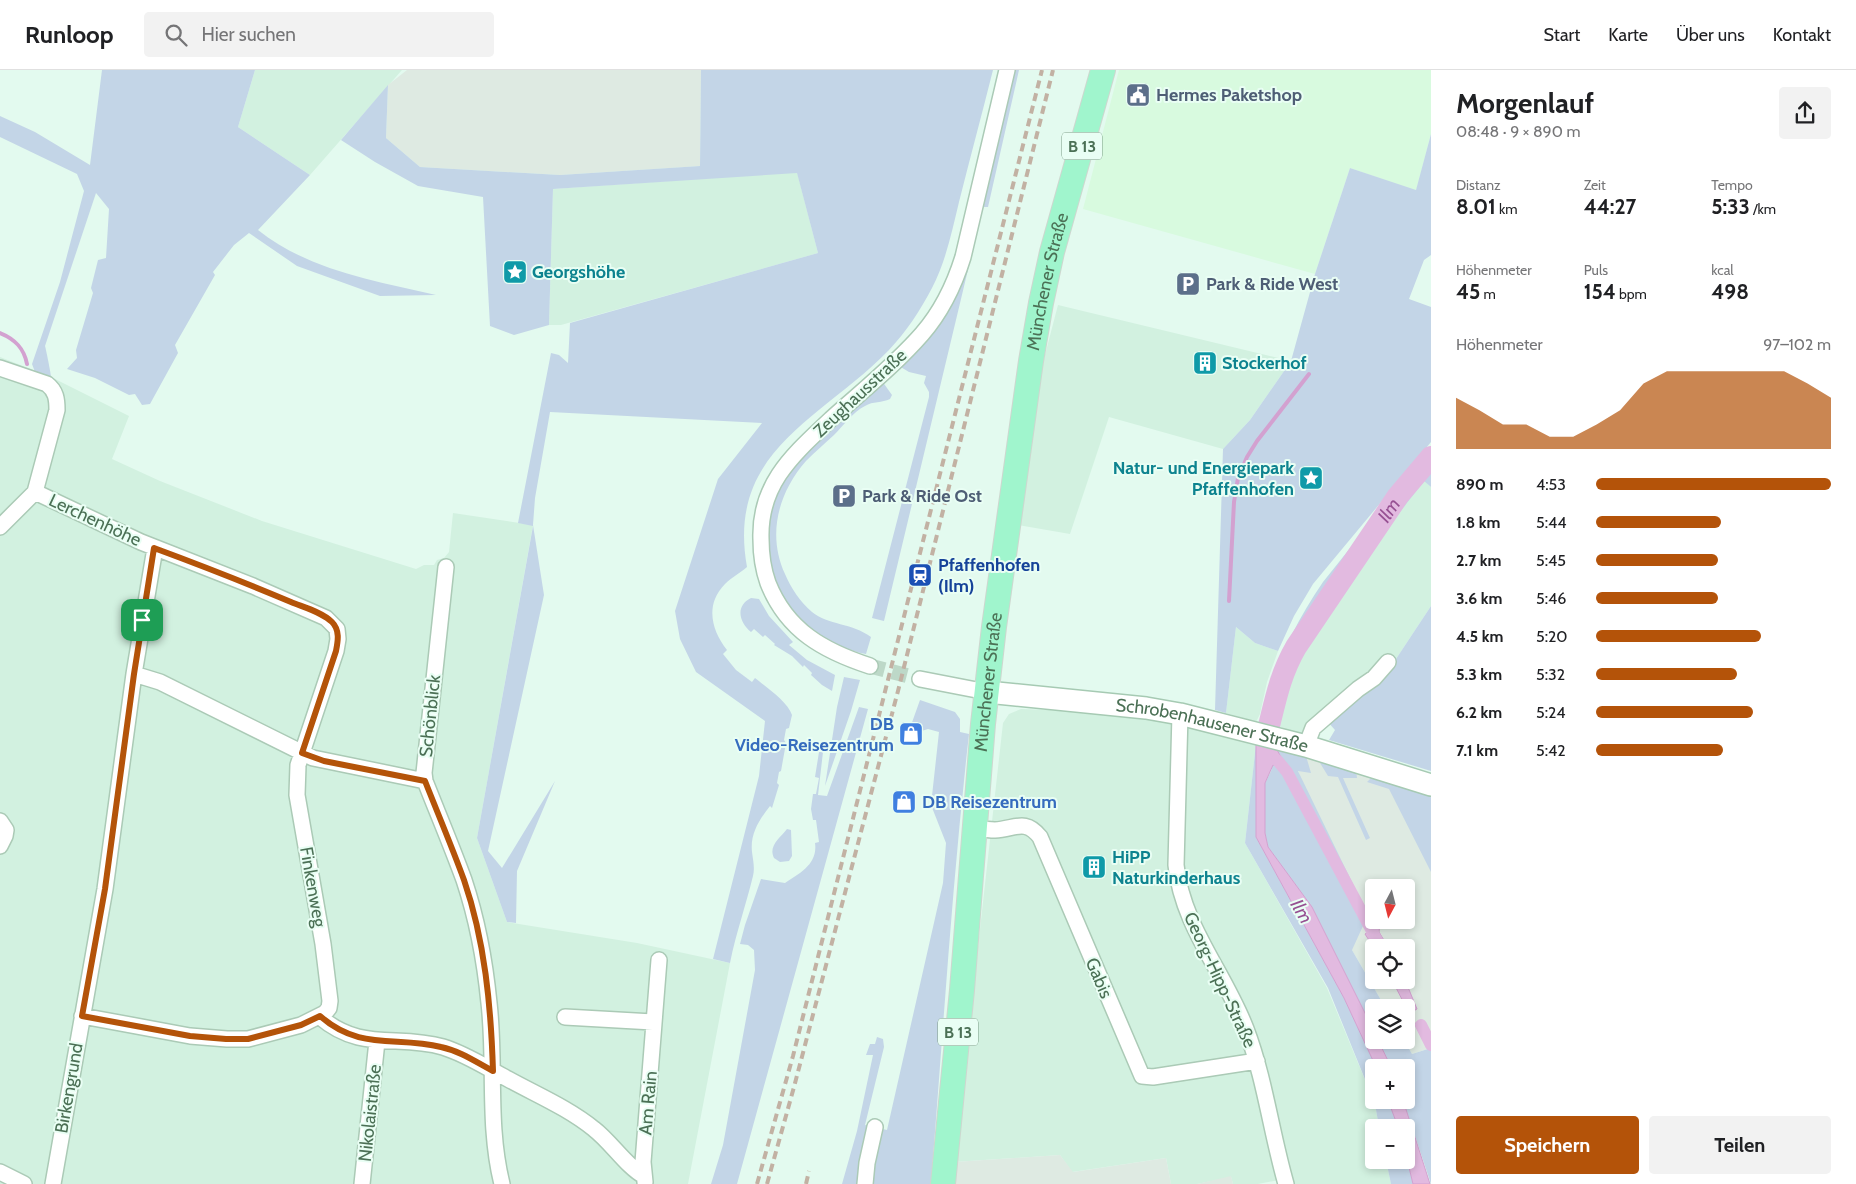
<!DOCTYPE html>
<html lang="de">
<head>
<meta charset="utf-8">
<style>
  body { margin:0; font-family:Cabin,sans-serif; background:#f2f2f2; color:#202124; height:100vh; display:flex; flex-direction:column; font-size:19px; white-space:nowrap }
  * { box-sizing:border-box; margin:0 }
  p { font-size:16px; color:#757577 }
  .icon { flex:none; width:28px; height:28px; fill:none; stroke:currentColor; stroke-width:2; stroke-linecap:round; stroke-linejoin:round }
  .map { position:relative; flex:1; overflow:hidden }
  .panel { display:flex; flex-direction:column; background:#fff; width:425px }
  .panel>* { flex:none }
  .needle { width:32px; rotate:187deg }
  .fabs { position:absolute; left:1365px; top:809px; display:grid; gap:10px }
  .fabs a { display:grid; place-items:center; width:50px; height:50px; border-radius:5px; background:#fff; box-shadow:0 2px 8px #0003; font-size:25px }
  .pin { position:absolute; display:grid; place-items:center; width:42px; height:42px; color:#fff; margin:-21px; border-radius:10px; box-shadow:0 2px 8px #0006 }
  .round { display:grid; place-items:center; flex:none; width:52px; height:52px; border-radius:5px; background:#f2f2f2 }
  .headline { display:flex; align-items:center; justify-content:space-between; height:85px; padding:0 25px }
  h1 { font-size:28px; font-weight:700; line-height:38px }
  .figures { display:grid; grid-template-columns:repeat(3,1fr); gap:8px; height:85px; padding:5px 25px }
  .figures div { display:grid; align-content:center }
  .figures b { font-size:21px; font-weight:700 }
  .figures small { font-size:14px; font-weight:400 }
  .figures p { font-size:14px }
  .chart { height:140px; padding:10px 25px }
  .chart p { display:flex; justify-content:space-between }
  .chart svg { width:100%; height:90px; margin-top:5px; fill:#b45309; opacity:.7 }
  .cta { display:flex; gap:10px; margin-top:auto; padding:10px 25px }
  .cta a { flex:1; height:58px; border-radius:5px; background:#b45309; color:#fff; font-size:20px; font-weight:700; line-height:58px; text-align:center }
  .cta a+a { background:#f2f2f2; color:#202124 }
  ul { padding:0 25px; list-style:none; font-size:16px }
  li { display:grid; grid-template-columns:80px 60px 1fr; align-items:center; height:38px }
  li i { height:12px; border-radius:6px; background:#b45309 }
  header { display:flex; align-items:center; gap:30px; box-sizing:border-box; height:70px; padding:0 25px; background:#fff; border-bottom:1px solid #e0e0e0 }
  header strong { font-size:24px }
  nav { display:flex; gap:28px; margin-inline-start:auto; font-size:18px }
  .search { width:350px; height:45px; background:#f2f2f2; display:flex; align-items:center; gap:12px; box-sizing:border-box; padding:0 18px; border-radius:5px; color:#757577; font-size:19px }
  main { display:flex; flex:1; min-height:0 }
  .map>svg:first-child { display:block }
  .residential { fill:#d2f1e0 }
  .commercial { fill:#d8fadf }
  .industrial { fill:#deeae2; fill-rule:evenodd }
  .green { fill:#c3d5e7 }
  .water { fill:#e2bae0; stroke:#d3a1d0 }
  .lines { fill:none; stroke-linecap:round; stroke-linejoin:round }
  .stream { stroke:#d3a1d0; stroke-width:4 }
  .canal { stroke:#e2bae0; stroke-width:12 }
  .river { stroke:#e2bae0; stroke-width:22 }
  .minor-tunnel { stroke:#bdd8c8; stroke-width:15; stroke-dasharray:15 8; stroke-linecap:butt }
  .minor-casing { stroke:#abcab6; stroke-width:18 }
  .secondary-casing { stroke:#a6cab3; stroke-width:24 }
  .primary-casing { stroke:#cdd7cf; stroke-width:26 }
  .minor { stroke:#fff; stroke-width:15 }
  .secondary { stroke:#fff; stroke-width:21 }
  .primary { stroke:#a0f5cd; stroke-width:24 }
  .rail { stroke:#c2b1a3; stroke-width:4; stroke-dasharray:8 5; stroke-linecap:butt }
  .route-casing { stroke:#fff; stroke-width:10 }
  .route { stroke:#b45309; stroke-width:6 }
  .labels { text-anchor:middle; stroke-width:4; stroke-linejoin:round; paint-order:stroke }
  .shield { fill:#e9fef4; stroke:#7a9b85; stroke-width:1 }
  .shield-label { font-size:16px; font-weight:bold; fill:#4b7055 }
  .service-label { font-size:18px; font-weight:bold; fill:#4e5e75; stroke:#e9fef4; text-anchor:start }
  .culture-label { font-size:18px; font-weight:bold; fill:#0d838f; stroke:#e9fef4; text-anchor:start }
  .street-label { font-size:18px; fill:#4b7055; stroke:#e9fef4 }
  .transit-label { font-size:18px; font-weight:bold; fill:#164399; stroke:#e9fef4; text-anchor:start }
  .shop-label { font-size:18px; font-weight:bold; fill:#366cbe; stroke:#e9fef4; text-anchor:end }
  .water-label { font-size:19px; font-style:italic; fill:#965092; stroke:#e9fef4 }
</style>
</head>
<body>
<header>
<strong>Runloop</strong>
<div class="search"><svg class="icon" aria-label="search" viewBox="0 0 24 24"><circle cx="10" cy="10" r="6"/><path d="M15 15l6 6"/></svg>Hier suchen</div>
<nav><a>Start</a><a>Karte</a><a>Über uns</a><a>Kontakt</a></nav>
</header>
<main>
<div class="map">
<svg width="1431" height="1114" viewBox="0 0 1431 1114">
  <rect width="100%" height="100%" fill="#e3faef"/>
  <!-- residential -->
  <path class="residential" d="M255 0H402L310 105 238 57Z
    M797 102 818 183 561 255H549L553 119Z
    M1058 235 1291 291 1250 350 1223 379 1109 347 1070 464 1018 455 1035 323Z
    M0 287 51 307 129 346 112 389 160 411 262 451 416 499 424 495H434L437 490 444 488 449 482 453 443 533 455 477 768 507 852 637 873 730 893 688 1114H0Z
    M1424 410 1431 417V536L1392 595 1304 664 1287 660 1273 653 1283 615 1296 585 1368 483Z
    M1236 557 1255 573 1278 581 1267 612 1260 644 1256 652 1226 643Z
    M1021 639 1106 642 1197 654 1256 674 1245 773 1327 918 1375 1034 1379 1057 1374 1058V1090H1386L1391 1114H1286L1284 1109 1258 1114H1233L1231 1107 1197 1114H1171L1166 1088 1072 1102 1060 1085 954 1092 1003 653 1009 644Z"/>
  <!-- commercial -->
  <path class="commercial" d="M1119 0H1431V64L1416 121 1350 98 1315 204 1083 139Z"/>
  <!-- industrial -->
  <path class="industrial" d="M407 0H701L700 96 560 105 420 97 386 68 388 15Z
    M1289 683 1315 688 1431 722V978L1412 984 1404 970H1406V938L1385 937 1352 880 1298 700ZM1374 818H1406V850H1374ZM1374 878H1406V910H1374Z
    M1060 1085 1073 1102 1166 1088 1171 1114H952L954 1092Z
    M1231 1106 1233 1114H1197Z"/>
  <!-- green -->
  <path class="green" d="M102 0H255L238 57 310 105 258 160C308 200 375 211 436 225L380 226 297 196 249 163 234 175 213 202 215 205 175 275 178 283 150 334 142 335 135 324 129 325 95 308 67 299 77 288 76 280 93 223 91 218 98 190 106 188 109 139 96 123 45 276C46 279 51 304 51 307L35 302 32 294 60 212 84 121 77 104 0 67V46L35 62 90 95Z
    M701 0H993C982 44 970 88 959 132 952 161 946 191 932 218 920 241 906 262 889 280 821 350 726 380 747 497 740 503 732 507 725 514 705 534 711 560 727 580L723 584 736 600 752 612 755 608C766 617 788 632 792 645L789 658 786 659 784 670 786 673 781 701 779 702 777 713 779 715 772 738 770 736C759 750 750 764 752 782 753 790 755 798 753 806 746 835 736 863 730 893L713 889 759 706 765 651 696 602 680 569 675 541 718 409 762 353 550 342 535 428 533 455 544 525 488 781 502 798 555 711 517 801 516 853 507 852 477 768 533 456 518 453 551 283 559 285 568 293 570 253 818 183 797 103 553 119 549 255 514 265 490 256 483 127 418 116 375 92 341 70 388 15 386 68 420 97 560 105 700 96Z
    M1015 0H1019L988 137H983L884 551 872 548 929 327V322L924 313 926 306 909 302 899 296 921 273 983 134Z
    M1431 64V185L1424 190 1409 229 1431 237V372L1313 514 1294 546 1278 581 1255 573 1236 557 1226 643 1215 640 1223 379 1250 350 1291 291 1315 204 1350 98 1416 120Z
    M882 311 892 325 890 329C882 333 873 331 865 336 853 342 843 356 834 365 825 373 815 382 806 391 778 423 767 465 785 504 791 518 800 532 812 542 828 555 852 553 871 567L866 584C845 580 819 570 804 555 765 517 757 459 783 412 791 396 806 384 819 372 840 352 861 332 882 311Z
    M1431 377V417L1424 411 1368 483 1353 485 1314 538 1285 588 1271 631 1266 634C1277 590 1297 550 1323 512Z
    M751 528 759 529 769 546 793 572 789 575 807 590 835 605 832 621 822 615 811 605 812 603 804 595 803 597 792 586 774 575 775 574 765 565 763 567 754 559 751 562C739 552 735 536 751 528Z
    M1431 536V701L1329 670 1335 660 1327 651 1392 595Z
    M844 607 860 610 851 641 825 716 837 637Z
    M920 630 955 642 960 649V662L969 664C952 814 943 963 931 1114H842L857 1061 873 985H866L870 974H875L877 967 883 969 884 977 865 1055 887 1060 943 813 946 773 931 735 939 662 928 659 915 663 910 658Z
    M859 637 868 639 737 1114H711L723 1075 755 900 754 880 748 875 740 874 745 855 761 809 785 813C800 803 818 794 815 773L819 772 816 750H813L811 739 813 724H816L819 708 815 707 819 682H823L818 725 827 726Z
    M1256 674V767L1344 928 1372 988 1376 997 1374 998V1030H1388L1398 1057H1379L1375 1034 1328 918 1245 773Z
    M1277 680 1306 686 1311 703 1298 701 1368 845 1352 880 1385 937 1374 938V961L1312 837 1268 777 1265 763V713L1271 701 1273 694 1278 695 1283 702H1287L1288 699Z
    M1323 691 1356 700 1357 708H1343L1370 768 1366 770 1338 707 1328 706 1320 693Z
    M1374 705 1431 722V802L1389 719 1367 712Z
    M787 759 791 760 792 786 789 791 780 792 774 788C768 776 780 768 787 759Z
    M1378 970H1404L1412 984 1431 978V1114L1403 1030H1406V998L1391 997Z
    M1406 1085 1413 1114H1391L1386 1090H1406Z"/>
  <!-- water -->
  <path class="water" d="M1256 674 1277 680 1288 699 1287 702H1283L1278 695H1273L1265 713V763L1268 777 1312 837 1374 961V970H1378L1391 997H1376L1344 928 1256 767Z
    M1380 853 1379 862 1388 877 1374 878 1365 864Z
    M1392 910H1405L1417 939 1410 943 1417 957 1424 954 1431 966 1423 970Z
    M1388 1030H1403L1430 1114H1413L1406 1085V1058L1398 1057Z"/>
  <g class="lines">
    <!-- stream -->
    <path class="stream" d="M0 263C15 269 24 278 27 294
      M1229 531 1234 432 1238 408 1247 387 1257 371 1309 304"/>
    <!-- canal -->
    <path class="canal" d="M1277 690 1287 702 1381 878
      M1421 955 1431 975"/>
    <!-- river -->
    <path class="river" id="s1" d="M1269 656C1276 627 1281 603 1296 577L1398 426 1431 387"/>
    <!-- minor-tunnel -->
    <path class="minor-tunnel" d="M870 596 920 609"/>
    <defs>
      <path id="minor" d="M0 298 47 314C56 321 57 329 57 340L35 422 0 457
        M35 422 141 472 253 516 326 548 337 559 338 569 336 581 298 695 297 725 323 874 330 931 329 938 325 943 301 955 248 969H227L190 966 82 946
        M446 497 424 703 425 711C438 744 452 777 464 810 477 849 485 892 489 933 496 993 487 1054 502 1114
        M870 596C824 581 787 561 768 513 763 499 761 483 761 469 759 413 794 384 831 349 861 322 895 295 922 264 942 241 954 216 963 187L1007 0
        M134 604 160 612 313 688 425 711
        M920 609 987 622
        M1180 644 1176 795C1182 856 1225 903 1246 959 1265 1009 1271 1062 1286 1114
        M1306 676 1313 658 1358 619 1374 608 1388 592
        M0 751 6 760 5 766 0 776
        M975 758C982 759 989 760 995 760 1015 759 1025 748 1040 767L1142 1006 1153 1007 1257 991
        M320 947C361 982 397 964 443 977 466 984 487 998 508 1009 537 1025 568 1038 594 1059 611 1072 627 1097 644 1106
        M565 947 653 952
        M0 1102 24 1114
        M645 1112 643 1092 659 890
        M53 1114 105 819 134 604 155 478
        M362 1114 377 971
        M865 1114 867 1093 875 1057"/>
      <g id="secondary">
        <path id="s2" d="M987 622 1146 638 1180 644 1306 676 1431 715"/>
      </g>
      <g id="primary">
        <path id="s3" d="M943 1114 962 920 983 654 994 557 1031 291 1041 233 1052 182 1103 0"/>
      </g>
    </defs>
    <!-- minor casing -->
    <use href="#minor" class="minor-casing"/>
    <!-- secondary casing -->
    <use href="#secondary" class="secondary-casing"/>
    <!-- primary casing -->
    <use href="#primary" class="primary-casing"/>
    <!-- minor -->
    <use href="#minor" class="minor"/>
    <!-- secondary -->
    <use href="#secondary" class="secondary"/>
    <!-- primary -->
    <use href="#primary" class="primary"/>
    <!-- rail -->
    <path class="rail" d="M757 1114 793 986 1042 0
      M767 1114 794 1017 898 621 1053 0
      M806 1114 809 1101"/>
  </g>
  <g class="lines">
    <defs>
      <path id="route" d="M154 478C200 495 246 513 291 532 303 537 322 542 332 552 340 560 338 571 336 581L302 683 324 691 425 711C438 744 452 777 464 810 485 871 491 937 493 1001 476 992 460 981 441 977 395 966 360 981 320 946L301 955 248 969H226L190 966 82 946 105 819 134 604Z"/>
    </defs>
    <!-- route casing -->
    <use href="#route" class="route-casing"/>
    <!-- route -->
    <use href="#route" class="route"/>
  </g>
  <!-- icons -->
  <defs>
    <symbol id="civic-square" viewBox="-11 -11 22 22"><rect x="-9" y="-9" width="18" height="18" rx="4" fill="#5c6f8a" stroke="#e9fef4"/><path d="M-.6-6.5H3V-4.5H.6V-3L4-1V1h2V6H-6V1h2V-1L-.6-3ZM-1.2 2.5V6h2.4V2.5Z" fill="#fff"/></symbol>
    <symbol id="sight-square" viewBox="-11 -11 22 22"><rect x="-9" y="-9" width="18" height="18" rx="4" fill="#0f9aa8" stroke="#e9fef4"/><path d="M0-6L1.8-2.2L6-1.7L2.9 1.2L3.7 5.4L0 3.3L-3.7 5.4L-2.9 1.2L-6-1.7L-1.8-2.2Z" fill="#fff"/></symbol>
    <symbol id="parking-square" viewBox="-11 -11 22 22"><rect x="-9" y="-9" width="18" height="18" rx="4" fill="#5c6f8a" stroke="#e9fef4"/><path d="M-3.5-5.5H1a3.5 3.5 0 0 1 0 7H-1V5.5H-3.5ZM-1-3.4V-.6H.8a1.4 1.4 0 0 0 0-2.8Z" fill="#fff"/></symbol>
    <symbol id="building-square" viewBox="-11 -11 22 22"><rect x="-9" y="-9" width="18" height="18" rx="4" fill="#0f9aa8" stroke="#e9fef4"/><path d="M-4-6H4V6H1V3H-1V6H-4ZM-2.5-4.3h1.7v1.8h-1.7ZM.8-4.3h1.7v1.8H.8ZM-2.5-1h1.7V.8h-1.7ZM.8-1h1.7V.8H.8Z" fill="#fff"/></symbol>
    <symbol id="station-square" viewBox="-11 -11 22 22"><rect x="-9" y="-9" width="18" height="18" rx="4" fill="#1a4fb4" stroke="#e9fef4"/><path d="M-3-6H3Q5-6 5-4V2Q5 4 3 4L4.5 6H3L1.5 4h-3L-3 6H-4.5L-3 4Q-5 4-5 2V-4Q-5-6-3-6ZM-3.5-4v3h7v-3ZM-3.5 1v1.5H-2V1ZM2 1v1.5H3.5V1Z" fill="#fff"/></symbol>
    <symbol id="shop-square" viewBox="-11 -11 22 22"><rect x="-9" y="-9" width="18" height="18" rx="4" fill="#3f7fe0" stroke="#e9fef4"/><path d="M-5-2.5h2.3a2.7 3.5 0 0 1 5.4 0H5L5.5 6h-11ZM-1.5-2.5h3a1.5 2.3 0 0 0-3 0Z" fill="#fff"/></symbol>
  </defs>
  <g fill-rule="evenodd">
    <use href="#civic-square" x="1124" y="11" width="28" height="28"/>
    <use href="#sight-square" x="501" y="188" width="28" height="28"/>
    <use href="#parking-square" x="1174" y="200" width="28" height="28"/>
    <use href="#building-square" x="1191" y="279" width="28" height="28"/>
    <use href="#sight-square" x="1297" y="394" width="28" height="28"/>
    <use href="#parking-square" x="830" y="412" width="28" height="28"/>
    <use href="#station-square" x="906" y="491" width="28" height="28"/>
    <use href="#shop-square" x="897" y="650" width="28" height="28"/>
    <use href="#shop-square" x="890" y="718" width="28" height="28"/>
    <use href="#building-square" x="1080" y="783" width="28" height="28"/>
  </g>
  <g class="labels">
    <!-- shield labels -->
    <g class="shield">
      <rect x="1062" y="62.5" width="40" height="27" rx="4"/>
      <rect x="938" y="948.5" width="40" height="27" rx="4"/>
    </g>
    <g class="shield-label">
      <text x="1082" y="82">B 13</text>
      <text x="958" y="968">B 13</text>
    </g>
    <!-- service labels -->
    <g class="service-label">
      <text x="1156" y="31">Hermes Paketshop</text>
      <text x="1206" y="220">Park &amp; Ride West</text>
      <text x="862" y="432">Park &amp; Ride Ost</text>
    </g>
    <!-- culture labels -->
    <g class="culture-label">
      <text x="532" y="208">Georgshöhe</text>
      <text x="1222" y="299">Stockerhof</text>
      <text x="1294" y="404" text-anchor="end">Natur- und Energiepark<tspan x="1294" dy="21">Pfaffenhofen</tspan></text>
      <text x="1112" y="793">HiPP<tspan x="1112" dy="21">Naturkinderhaus</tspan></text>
    </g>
    <!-- street labels -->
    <g class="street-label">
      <text dy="6" stroke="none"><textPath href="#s3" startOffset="909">Münchener Straße</textPath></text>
      <text transform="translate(860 323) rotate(-43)" y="6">Zeughausstraße</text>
      <text transform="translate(95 450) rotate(25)" y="6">Lerchenhöhe</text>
      <text dy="6" stroke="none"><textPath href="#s3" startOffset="504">Münchener Straße</textPath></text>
      <text transform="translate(430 646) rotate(-84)" y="6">Schönblick</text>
      <text dy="6" stroke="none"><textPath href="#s2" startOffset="228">Schrobenhausener Straße</textPath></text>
      <text transform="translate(313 817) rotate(80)" y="6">Finkenweg</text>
      <text transform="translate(1099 908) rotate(67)" y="6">Gabis</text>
      <text transform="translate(1220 910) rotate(65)" y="6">Georg-Hipp-Straße</text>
      <text transform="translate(69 1018) rotate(-80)" y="6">Birkengrund</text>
      <text transform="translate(648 1033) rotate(-85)" y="6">Am Rain</text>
      <text transform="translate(370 1043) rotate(-84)" y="6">Nikolaistraße</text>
    </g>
    <!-- transit labels -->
    <g class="transit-label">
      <text x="938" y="501">Pfaffenhofen<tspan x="938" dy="21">(Ilm)</tspan></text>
    </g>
    <!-- shop labels -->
    <g class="shop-label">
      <text x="894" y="660">DB<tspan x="894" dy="21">Video-Reisezentrum</tspan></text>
      <text x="922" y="738" text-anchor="start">DB Reisezentrum</text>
    </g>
    <!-- water labels -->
    <g class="water-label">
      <text dy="7" stroke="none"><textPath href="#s1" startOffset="249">Ilm</textPath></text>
      <text transform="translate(1302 841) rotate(60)" y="7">Ilm</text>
    </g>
  </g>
</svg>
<div class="fabs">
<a><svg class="needle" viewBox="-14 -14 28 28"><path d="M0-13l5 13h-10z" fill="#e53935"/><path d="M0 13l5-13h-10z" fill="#757577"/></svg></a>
<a><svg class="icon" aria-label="locate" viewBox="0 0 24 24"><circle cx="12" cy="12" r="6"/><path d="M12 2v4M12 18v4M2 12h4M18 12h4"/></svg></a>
<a><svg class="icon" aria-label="layers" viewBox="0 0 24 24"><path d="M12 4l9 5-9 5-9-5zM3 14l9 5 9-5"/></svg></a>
<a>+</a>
<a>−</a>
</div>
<div class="pin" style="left:142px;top:550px;background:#1e9e55"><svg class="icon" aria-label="arrive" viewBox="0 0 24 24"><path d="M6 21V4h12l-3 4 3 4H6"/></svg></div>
</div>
<section class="panel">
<div class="headline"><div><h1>Morgenlauf</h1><p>08:48 · 9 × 890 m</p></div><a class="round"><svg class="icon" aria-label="share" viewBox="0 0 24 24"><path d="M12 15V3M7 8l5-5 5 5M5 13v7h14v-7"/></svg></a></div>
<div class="figures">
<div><p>Distanz</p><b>8.01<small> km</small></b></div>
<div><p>Zeit</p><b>44:27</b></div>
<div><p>Tempo</p><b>5:33<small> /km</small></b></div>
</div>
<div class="figures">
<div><p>Höhenmeter</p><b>45<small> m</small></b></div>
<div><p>Puls</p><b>154<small> bpm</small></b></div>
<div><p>kcal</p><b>498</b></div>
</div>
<div class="chart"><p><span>Höhenmeter</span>97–102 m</p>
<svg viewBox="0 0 160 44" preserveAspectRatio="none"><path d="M0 44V19L10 25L20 32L30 32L40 38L50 38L60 32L70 25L80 12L90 6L100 6L110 6L120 6L130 6L140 6L150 12L160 19V44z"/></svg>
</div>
<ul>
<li><b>890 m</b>4:53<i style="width:100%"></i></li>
<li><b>1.8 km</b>5:44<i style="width:53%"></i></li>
<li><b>2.7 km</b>5:45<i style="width:52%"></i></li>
<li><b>3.6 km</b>5:46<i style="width:52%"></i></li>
<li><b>4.5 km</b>5:20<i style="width:70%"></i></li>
<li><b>5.3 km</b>5:32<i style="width:60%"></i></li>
<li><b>6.2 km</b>5:24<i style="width:67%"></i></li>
<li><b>7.1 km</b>5:42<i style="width:54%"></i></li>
</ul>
<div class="cta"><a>Speichern</a><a>Teilen</a></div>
</section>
</main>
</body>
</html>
